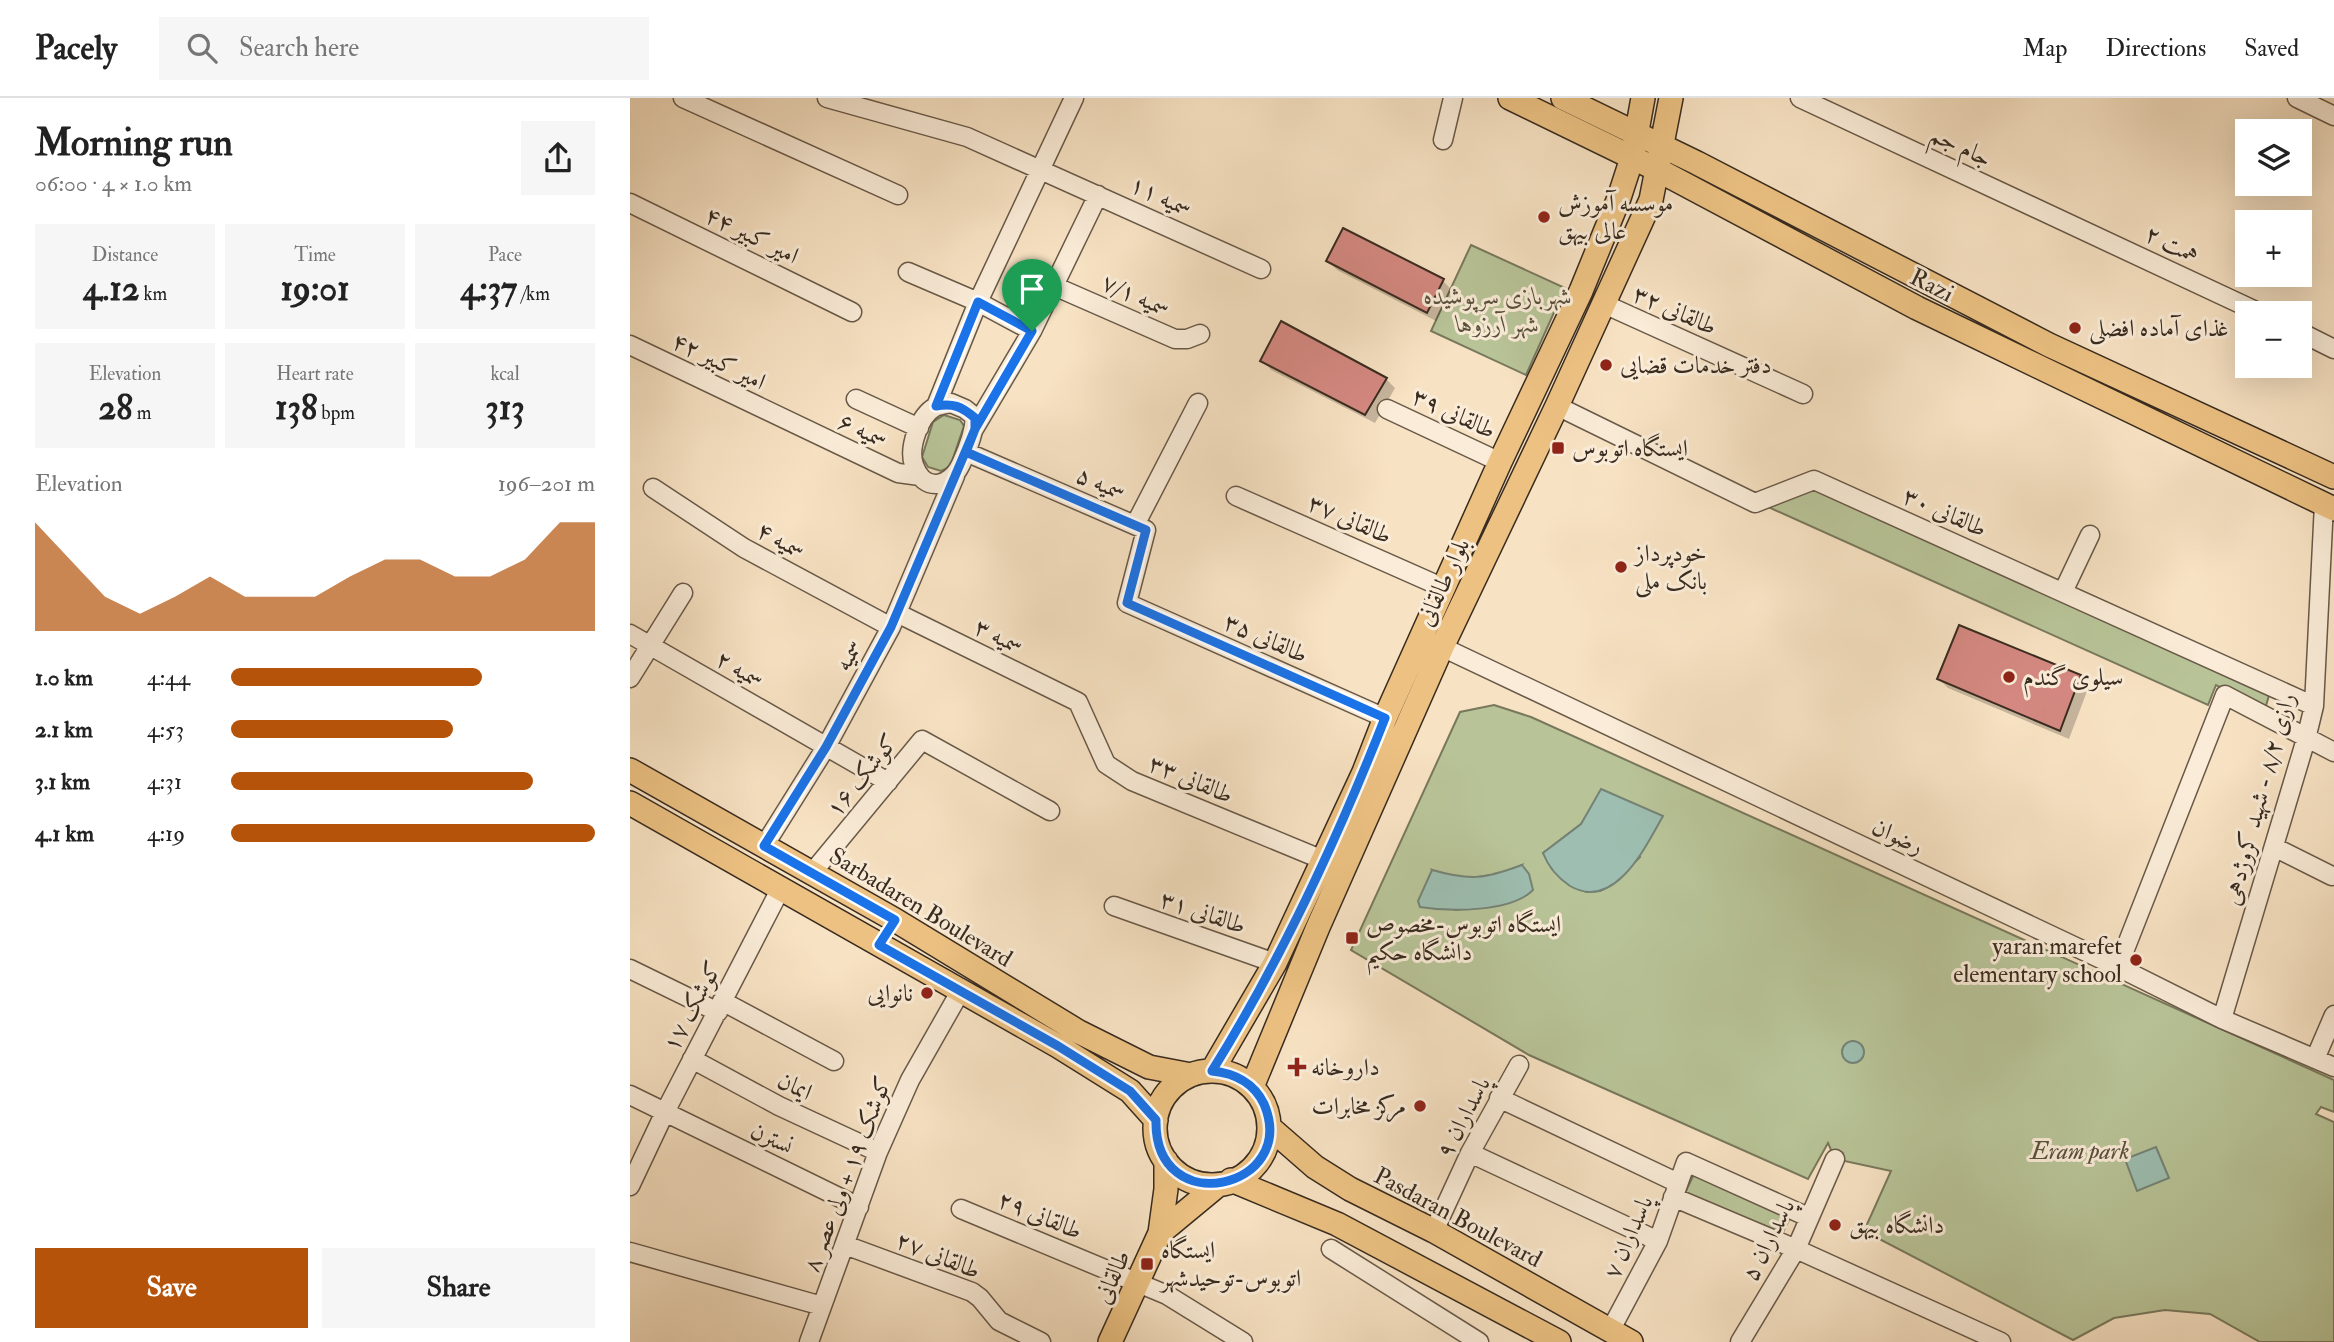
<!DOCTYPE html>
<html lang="en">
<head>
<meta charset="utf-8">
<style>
  body { margin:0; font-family:"IM FELL Double Pica",Amiri,serif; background:#f6f6f6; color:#222; height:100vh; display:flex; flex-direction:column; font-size:26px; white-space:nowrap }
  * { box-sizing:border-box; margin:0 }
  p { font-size:23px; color:#767676 }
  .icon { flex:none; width:38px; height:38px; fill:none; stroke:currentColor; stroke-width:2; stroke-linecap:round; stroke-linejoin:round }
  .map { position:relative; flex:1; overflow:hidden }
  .sheet { display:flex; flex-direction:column; background:#fff; width:630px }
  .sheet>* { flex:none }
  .fabs { position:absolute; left:1605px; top:21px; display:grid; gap:14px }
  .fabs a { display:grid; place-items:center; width:77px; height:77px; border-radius:0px; background:#fff; box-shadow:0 7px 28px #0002; font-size:35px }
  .pin { position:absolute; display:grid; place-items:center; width:60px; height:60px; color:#fff; margin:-72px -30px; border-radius:50% 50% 50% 0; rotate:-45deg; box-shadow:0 0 7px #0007 }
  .pin .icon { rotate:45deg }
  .round { display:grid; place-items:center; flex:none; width:74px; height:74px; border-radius:0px; background:#f6f6f6 }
  .head { display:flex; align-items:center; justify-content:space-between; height:119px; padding:0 35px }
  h1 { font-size:38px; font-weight:800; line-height:52px }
  .stats { display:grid; grid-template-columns:repeat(3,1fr); gap:10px; height:119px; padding:7px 35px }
  .stats div { display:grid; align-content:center; border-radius:0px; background:#f6f6f6; text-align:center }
  .stats b { font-size:35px; font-weight:800 }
  .stats small { font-size:19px; font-weight:400 }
  .stats p { font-size:19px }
  .chart { height:196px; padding:14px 35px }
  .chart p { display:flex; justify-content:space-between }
  .chart svg { width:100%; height:126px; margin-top:7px; fill:#b45309; opacity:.7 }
  .action { display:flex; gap:14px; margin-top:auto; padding:14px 35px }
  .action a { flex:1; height:80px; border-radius:0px; background:#b45309; color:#fff; font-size:28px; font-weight:800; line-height:80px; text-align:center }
  .action a+a { background:#f6f6f6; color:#222 }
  ul { padding:0 35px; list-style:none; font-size:23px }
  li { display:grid; grid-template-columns:112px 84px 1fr; align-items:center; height:52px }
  li i { height:18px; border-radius:9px; background:#b45309 }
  header { display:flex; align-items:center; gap:42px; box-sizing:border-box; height:98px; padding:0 35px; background:#fff; border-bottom:2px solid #e0e0e0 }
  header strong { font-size:33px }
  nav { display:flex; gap:38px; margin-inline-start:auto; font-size:24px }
  .search { width:490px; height:63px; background:#f6f6f6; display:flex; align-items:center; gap:18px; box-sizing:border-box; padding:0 24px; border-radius:0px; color:#767676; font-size:26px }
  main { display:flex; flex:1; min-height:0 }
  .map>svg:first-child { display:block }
  .green { fill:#b8c498; stroke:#78785c; stroke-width:2; fill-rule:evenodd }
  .water { fill:#9dbeb0; stroke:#758376; stroke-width:2 }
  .shadow { fill:#0003 }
  .building { fill:#d48881; stroke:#382b1f; stroke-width:2 }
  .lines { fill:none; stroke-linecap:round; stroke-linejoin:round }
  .minor-casing { stroke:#685948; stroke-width:21 }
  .major-casing { stroke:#382b1f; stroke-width:26 }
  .minor { stroke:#faecd8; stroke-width:18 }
  .major { stroke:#ecc182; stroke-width:23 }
  .route-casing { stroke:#fff; stroke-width:14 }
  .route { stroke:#1a73e8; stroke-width:9 }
  .poi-dot { fill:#8f2418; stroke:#faecd8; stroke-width:2.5 }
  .labels { text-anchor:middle; stroke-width:6; stroke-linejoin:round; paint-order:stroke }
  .street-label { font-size:24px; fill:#382b1f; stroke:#faecd8 }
  .poi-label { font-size:24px; fill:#382b1f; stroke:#faecd8; text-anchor:start }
  .park-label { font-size:24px; font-style:italic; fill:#58513d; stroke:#faecd8 }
</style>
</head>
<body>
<header>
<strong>Pacely</strong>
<div class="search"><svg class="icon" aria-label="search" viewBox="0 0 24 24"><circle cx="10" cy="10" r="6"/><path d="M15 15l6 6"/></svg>Search here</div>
<nav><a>Map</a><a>Directions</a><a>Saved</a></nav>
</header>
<main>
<section class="sheet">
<div class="head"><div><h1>Morning run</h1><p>06:00 · 4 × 1.0 km</p></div><a class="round"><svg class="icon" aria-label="share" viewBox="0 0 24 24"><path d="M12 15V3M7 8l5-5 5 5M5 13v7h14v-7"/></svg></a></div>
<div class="stats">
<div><p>Distance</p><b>4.12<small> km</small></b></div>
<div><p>Time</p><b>19:01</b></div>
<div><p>Pace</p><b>4:37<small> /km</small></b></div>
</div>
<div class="stats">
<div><p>Elevation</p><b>28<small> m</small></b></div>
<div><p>Heart rate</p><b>138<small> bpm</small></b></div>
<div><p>kcal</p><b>313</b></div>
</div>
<div class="chart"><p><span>Elevation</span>196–201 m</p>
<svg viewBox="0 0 160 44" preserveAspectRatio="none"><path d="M0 44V6L10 19L20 32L30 38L40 32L50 25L60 32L70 32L80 32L90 25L100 19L110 19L120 25L130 25L140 19L150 6L160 6V44z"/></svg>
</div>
<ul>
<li><b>1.0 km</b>4:44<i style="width:69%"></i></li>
<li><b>2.1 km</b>4:53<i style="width:61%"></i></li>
<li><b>3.1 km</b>4:31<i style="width:83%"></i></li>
<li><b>4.1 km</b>4:19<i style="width:100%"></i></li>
</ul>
<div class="action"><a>Save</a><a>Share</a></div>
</section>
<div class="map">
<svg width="1704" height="1244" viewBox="0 0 1704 1244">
  <rect width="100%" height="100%" fill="#f7e2c3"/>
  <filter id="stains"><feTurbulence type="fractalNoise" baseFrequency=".00286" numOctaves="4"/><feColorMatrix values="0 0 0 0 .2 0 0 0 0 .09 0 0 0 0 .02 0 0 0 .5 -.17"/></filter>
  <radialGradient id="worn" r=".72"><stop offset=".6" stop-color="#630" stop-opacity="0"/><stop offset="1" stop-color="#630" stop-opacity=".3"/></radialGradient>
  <!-- green -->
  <path class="green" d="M841 147 935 190 896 277 801 233Z
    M314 317 330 322 334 328 320 369 311 373 298 369 292 359 303 324Z
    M1185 389 1640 594 1635 611 1586 587 1578 607 1136 408Z
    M864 607 901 619 1704 982V1014L1691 1009 1686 1016 1704 1024V1244H1630L1580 1216 1535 1212 1484 1220 1443 1242 1234 1133 1261 1073 1205 1061 1198 1045 1178 1081 899 957 721 852 830 614ZM960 713 1010 759 983 786 970 793 956 794 922 771 913 755 951 726ZM892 767 868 807 825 812 802 772 832 781 869 776Z
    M1066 1072 1162 1116 1149 1142 1054 1097Z"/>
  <!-- water -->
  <path class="water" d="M971 691 1033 718C1016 748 985 814 940 788 928 780 918 768 913 755L951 726Z
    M892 767 899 776 903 792C881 814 820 814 790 809L788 803 802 772C841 783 854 781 892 767Z
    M1212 954a11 11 0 1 1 22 0a11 11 0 1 1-22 0Z
    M1526 1049 1539 1080 1507 1093 1495 1061Z"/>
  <!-- shadow -->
  <path class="shadow" d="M698 163 813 183 822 192 806 223 707 172Z
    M632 262 756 281 765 290 745 325 641 272Z
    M1450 579 1459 588 1439 641 1318 590 1309 581Z"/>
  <!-- building -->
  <path class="building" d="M713 130 814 181 797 215 696 163Z
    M651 223 757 280 735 317 630 263Z
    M1329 527 1451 577 1430 633 1307 581Z"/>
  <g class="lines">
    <defs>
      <path id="minor" d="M53 0 268 97
        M197 0 337 39 631 171
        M1170 0 1630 215
        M1667 0 1704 18
        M813 42 823 0
        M0 105 222 214
        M278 174 348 204 402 233
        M424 188 545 241H557L570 236
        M974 206 1173 296
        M1670 234 1704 251
        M0 247 268 375 290 378
        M226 301 289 330
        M321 305 335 311 345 319C344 336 338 351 331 366 320 390 294 395 284 367 278 350 289 318 305 309 309 307 316 306 321 305Z
        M306 308 348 204 444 0
        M927 308 1125 405 1184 382 1684 608
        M757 311 870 364
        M344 331 402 233 468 97
        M336 354 516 432 497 505 755 620
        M23 390 114 450 261 529
        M606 398 814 490
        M505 427 568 305
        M1433 494 1460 437
        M267 515 448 604 476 666 502 683 693 762
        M0 536 258 684
        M812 549 1488 869 1592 921 1704 969
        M0 580 53 495
        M134 748 196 649 261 529 325 378
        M1644 749 1702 778
        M182 775 292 642 420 713
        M484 808 645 865
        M1488 869 1595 597 1704 654
        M0 871 88 914
        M92 903 204 963
        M1592 921 1676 641 1684 608 1694 406
        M62 961 149 1008 248 1054
        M1685 961 1704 917
        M0 997 229 1109
        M869 1000 1048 1085
        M840 1055 1028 1143
        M0 1088 34 1016 151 790
        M1043 1099 1166 1151 1371 1244
        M331 1111 537 1197 613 1244
        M804 1133 840 1055 889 967
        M215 1147 342 1194 350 1200 369 1223 411 1244
        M701 1151 849 1244
        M0 1154 192 1208
        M980 1233 1028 1143 1056 1064 1178 1119
        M179 1244 248 1054 280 982 330 894
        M1110 1244 1166 1151 1205 1061"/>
      <path id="major" d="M880 0 1028 72 1287 210 1704 411
        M933 0 1067 65 1419 247 1704 379
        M0 672 265 822 449 934 519 969 561 977
        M0 705 428 948 500 993 526 1022
        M582 973 645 865 734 674 755 620 870 364 951 193 989 100 1002 60 1013 0
        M525 1030a57 57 0 1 1 114 0a57 57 0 1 1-114 0Z
        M622 989 688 829 812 549 927 308 1021 102 1041 0
        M639 1029 685 1069 720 1091 804 1133 1001 1244
        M536 1063V1091L530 1135 588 1087
        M601 1082 707 1126 929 1244
        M480 1244 530 1135"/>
    </defs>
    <!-- minor casing -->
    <use href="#minor" class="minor-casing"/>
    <!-- major casing -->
    <use href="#major" class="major-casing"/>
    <!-- minor -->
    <use href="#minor" class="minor"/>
    <!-- major -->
    <use href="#major" class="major"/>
  </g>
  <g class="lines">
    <defs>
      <path id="route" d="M402 233 345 331 261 529 196 649 134 748 265 822 249 847 428 948 500 993 526 1022C524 1124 670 1091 634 1006 624 985 604 975 582 973 651 862 707 742 755 620L497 505 516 432 336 354 345 331V320C331 308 323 305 306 308L348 204 402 233"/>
    </defs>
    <!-- route casing -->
    <use href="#route" class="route-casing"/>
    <!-- route -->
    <use href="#route" class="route"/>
  </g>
  <!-- markers -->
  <g class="poi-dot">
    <circle cx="914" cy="119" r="7"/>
    <circle cx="1445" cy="230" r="7"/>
    <circle cx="976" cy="267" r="7"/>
    <rect x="921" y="343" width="14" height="14" rx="3.5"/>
    <circle cx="991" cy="469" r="7"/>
    <circle cx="1379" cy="579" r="7"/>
    <rect x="715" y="833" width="14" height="14" rx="3.5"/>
    <circle cx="1506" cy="862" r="7"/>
    <circle cx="297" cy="895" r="7"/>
    <path d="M663.5 958.5h7v7h7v7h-7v7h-7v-7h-7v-7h7z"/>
    <circle cx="790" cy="1008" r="7"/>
    <circle cx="1205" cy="1127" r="7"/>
    <rect x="510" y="1159" width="14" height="14" rx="3.5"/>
  </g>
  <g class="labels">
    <!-- street labels -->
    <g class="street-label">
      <text transform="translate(1331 48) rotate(25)" y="8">جام جم</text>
      <text transform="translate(531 98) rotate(25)" y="8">سمیه ۱۱</text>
      <text transform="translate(122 137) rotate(26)" y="8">امیر کبیر ۴۴</text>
      <text transform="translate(1542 146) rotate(26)" y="8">همت ۲</text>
      <text transform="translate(1302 187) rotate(27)" y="8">Razi</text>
      <text transform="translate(506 197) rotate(24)" y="8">سمیه ۷/۱</text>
      <text transform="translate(1045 212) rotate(24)" y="8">طالقانی ۳۲</text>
      <text transform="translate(89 263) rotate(26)" y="8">امیر کبیر ۴۲</text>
      <text transform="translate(824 315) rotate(25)" y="8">طالقانی ۳۹</text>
      <text transform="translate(233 332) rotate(25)" y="8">سمیه ۶</text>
      <text transform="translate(471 385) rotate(23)" y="8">سمیه ۵</text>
      <text transform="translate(1315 414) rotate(24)" y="8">طالقانی ۳۰</text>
      <text transform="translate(720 421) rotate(24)" y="8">طالقانی ۳۷</text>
      <text transform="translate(151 442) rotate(29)" y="8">سمیه ۴</text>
      <text transform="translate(813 484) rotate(-65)" y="8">بلوار طالقانی</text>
      <text transform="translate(369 538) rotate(26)" y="8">سمیه ۳</text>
      <text transform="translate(636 540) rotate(24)" y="8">طالقانی ۳۵</text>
      <text transform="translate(218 557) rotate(-62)" y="8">سمیه</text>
      <text transform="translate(110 571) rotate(30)" y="8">سمیه ۲</text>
      <text transform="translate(232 677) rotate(-51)" y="8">کوشک ۱۶</text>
      <text transform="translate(561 681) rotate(23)" y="8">طالقانی ۳۳</text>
      <text transform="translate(1629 701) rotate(-75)" y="8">رازی ۸/۲ - شهید کروژدهی</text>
      <text transform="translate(1268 738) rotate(25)" y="8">رضوان</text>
      <text transform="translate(291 809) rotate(31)" y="8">Sarbadaren Boulevard</text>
      <text transform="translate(573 814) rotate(19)" y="8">طالقانی ۳۱</text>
      <text transform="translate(62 908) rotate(-62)" y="8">کوشک ۱۷</text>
      <text transform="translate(165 988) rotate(26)" y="8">ایمان</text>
      <text transform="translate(833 1019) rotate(-62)" y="8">پاسداران ۹</text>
      <text transform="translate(142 1040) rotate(25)" y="8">نسترن</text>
      <text transform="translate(217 1076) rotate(-69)" y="8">کوشک ۱۹ + ولی عصر ۸</text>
      <text transform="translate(410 1117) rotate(23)" y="8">طالقانی ۲۹</text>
      <text transform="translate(828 1119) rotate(28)" y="8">Pasdaran Boulevard</text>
      <text transform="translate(998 1139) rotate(-66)" y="8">پاسداران ۷</text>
      <text transform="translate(1138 1142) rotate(-63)" y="8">پاسداران ۵</text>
      <text transform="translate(308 1157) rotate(22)" y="8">طالقانی ۲۷</text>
      <text transform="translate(482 1179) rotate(-66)" y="8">طالقانی</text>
    </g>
    <!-- poi labels -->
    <g class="poi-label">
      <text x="928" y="113">موسسه آموزش<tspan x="928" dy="28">عالی بیهق</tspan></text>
      <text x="1459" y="238">غذای آماده افضلی</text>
      <text x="990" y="275">دفتر خدمات قضایی</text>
      <text x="942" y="358">ایستگاه اتوبوس</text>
      <text x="1005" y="463">خودپرداز<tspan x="1005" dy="28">بانک ملی</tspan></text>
      <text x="1393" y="587">سیلوی گندم</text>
      <text x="736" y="834">ایستگاه اتوبوس-مخصوص<tspan x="736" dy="28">دانشگاه حکیم</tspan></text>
      <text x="1492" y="856" text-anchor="end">yaran marefet<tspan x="1492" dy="28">elementary school</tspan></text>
      <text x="283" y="903" text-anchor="end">نانوایی</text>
      <text x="681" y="977">داروخانه</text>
      <text x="776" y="1016" text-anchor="end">مرکز مخابرات</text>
      <text x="1219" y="1135">دانشگاه بیهق</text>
      <text x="531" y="1160">ایستگاه<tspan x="531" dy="28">اتوبوس-توحیدشهر</tspan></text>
    </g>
    <!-- park labels -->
    <g class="park-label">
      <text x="868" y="206">شهربازی سرپوشیده<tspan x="868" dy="28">شهر آرزوها</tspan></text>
      <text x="1450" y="1061">Eram park</text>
    </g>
  </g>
  <rect width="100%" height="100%" filter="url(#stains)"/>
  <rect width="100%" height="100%" fill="url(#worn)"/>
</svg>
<div class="fabs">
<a><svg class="icon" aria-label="layers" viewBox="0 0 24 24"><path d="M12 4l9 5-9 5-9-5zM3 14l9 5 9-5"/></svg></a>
<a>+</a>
<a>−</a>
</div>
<div class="pin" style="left:402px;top:233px;background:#1e9e55"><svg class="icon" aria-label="arrive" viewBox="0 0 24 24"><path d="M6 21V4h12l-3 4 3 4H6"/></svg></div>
</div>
</main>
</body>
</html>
